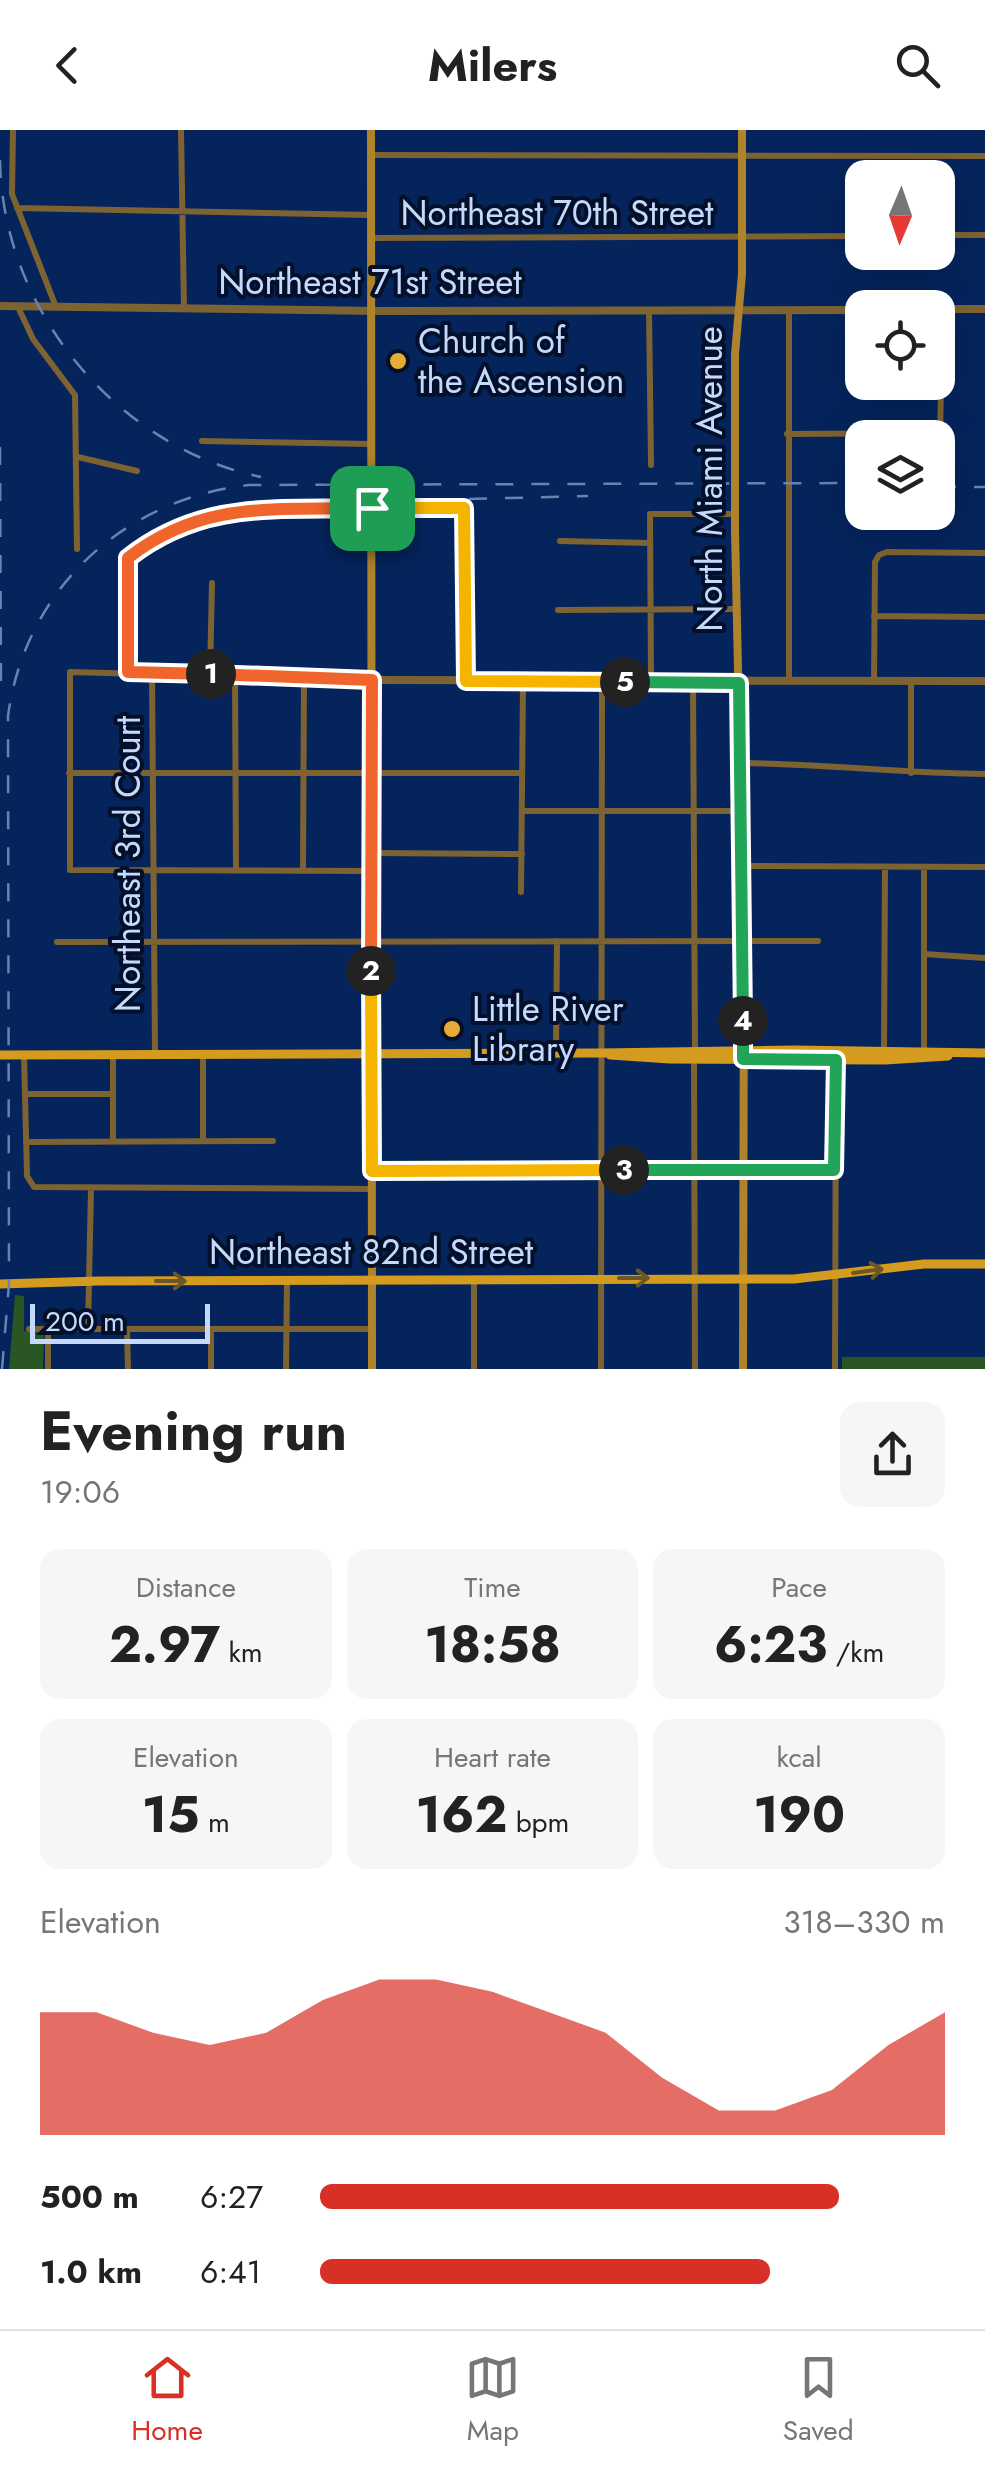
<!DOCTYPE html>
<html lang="en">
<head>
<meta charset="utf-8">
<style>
  body { margin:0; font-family:Jost,sans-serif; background:#f6f6f6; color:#222; height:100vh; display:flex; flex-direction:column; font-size:38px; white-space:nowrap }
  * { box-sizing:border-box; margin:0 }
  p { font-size:32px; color:#767676 }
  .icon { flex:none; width:55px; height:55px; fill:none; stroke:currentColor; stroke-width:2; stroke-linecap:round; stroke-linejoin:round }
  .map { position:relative; height:1239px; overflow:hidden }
  .details { display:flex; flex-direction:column; background:#fff; flex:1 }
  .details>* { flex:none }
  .needle { width:65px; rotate:182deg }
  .buttons { position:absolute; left:845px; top:30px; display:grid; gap:20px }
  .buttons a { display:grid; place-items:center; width:110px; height:110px; border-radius:20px; background:#fff; box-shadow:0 10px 40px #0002; font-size:50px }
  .scale { position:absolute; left:30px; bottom:25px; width:180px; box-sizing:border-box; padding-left:10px; border:5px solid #c4d9fc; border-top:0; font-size:28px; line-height:35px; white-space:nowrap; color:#c4d9fc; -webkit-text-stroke:8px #041029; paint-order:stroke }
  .pin { position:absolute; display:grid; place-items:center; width:85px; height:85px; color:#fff; margin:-42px; border-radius:20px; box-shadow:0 5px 15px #0006 }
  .km { position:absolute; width:50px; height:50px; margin:-25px; border-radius:50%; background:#222; color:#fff; font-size:28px; line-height:50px; text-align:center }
  .round { display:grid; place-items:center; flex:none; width:105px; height:105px; border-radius:20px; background:#f6f6f6 }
  .headline { display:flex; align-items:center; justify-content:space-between; height:170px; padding:0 40px }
  h1 { font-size:55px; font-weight:700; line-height:75px }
  .metrics { display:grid; grid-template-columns:repeat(3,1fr); gap:15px; height:170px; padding:10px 40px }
  .metrics div { display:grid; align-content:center; border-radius:20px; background:#f6f6f6; text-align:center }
  .metrics b { font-size:50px; font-weight:700 }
  .metrics small { font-size:28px; font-weight:400 }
  .metrics p { font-size:28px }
  .chart { height:280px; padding:20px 40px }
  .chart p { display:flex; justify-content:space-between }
  .chart svg { width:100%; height:180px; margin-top:10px; fill:#d93025; opacity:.7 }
  ul { padding:0 40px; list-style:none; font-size:32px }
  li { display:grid; grid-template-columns:160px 120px 1fr; align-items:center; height:75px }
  li i { height:25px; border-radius:12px; background:#d93025 }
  header { display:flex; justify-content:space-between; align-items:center; height:130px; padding:0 40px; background:#fff; font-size:45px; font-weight:700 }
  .dock { display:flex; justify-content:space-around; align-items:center; height:140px; border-top:2px solid #e0e0e0; background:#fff; font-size:28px; color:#767676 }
  .dock a { display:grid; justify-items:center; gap:5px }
  .dock .current { color:#d93025 }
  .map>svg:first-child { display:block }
  .green { fill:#295622 }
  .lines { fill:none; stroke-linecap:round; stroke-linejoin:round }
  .minor { stroke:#7e6332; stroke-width:6 }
  .tertiary { stroke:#7e6332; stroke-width:8 }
  .secondary { stroke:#ae832c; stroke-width:8 }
  .primary { stroke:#d49b1f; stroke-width:9 }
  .rail { stroke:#6983b0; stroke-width:2.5; stroke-dasharray:18 18; stroke-linecap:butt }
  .oneway { stroke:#6c5624 }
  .split-1-casing { stroke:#fff; stroke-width:20 }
  .split-2-casing { stroke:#fff; stroke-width:20 }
  .split-3-casing { stroke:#fff; stroke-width:20 }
  .split-4-casing { stroke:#fff; stroke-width:20 }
  .split-5-casing { stroke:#fff; stroke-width:20 }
  .split-6-casing { stroke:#fff; stroke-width:20 }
  .split-1 { stroke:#f0652b; stroke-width:12 }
  .split-2 { stroke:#f0652b; stroke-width:12 }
  .split-3 { stroke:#f5b400; stroke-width:12 }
  .split-4 { stroke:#22a559; stroke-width:12 }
  .split-5 { stroke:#22a559; stroke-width:12 }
  .split-6 { stroke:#f5b400; stroke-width:12 }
  .poi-dot { fill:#e6ac36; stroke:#041029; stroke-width:4 }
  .labels { text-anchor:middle; stroke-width:8; stroke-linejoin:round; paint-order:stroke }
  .street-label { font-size:35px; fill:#c4d9fc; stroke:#041029 }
  .poi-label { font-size:35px; fill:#c4d9fc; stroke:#041029; text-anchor:start }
</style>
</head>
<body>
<header><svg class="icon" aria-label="back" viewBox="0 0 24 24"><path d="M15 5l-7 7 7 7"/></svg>Milers<svg class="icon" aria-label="search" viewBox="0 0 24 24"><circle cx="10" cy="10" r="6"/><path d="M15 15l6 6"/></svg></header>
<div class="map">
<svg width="985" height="1239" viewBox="0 0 985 1239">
  <rect width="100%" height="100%" fill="#05245c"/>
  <!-- green -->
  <path class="green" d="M15 1165 24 1166V1201L43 1203 44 1206 43 1239H9Z
    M842 1227H985V1239H842Z"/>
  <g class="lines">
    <!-- minor -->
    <path class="minor" d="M13 0 12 64 56 177
      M181 0 184 178
      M372 25 985 26
      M17 78 371 85
      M938 105H985
      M371 108 862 106
      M18 177 33 209 75 265 77 419
      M649 180 651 335
      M789 180V552
      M787 304 940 303 943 179
      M202 311 371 314
      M78 327 137 341
      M560 411 650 413
      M558 480 736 479
      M874 486 985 487
      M128 543V428C159 404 193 390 232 381L463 378 466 550
      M152 543 155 923
      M210 544 212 453
      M235 544 236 740
      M874 551 875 432 879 425 887 422 985 423
      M911 551V643
      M651 552 650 384H736
      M693 552 695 920
      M742 633C823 634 903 643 985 644
      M69 643H522
      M522 681H742
      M371 723 522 724
      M743 736 985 737
      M303 741 304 546
      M371 741 70 740V542L372 550
      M521 762 523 552
      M57 812 818 811
      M924 824 985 828
      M884 920 885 737
      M924 921V737
      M556 923 557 811
      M24 925 27 1046 34 1057 372 1059
      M694 929 695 1239
      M25 964H113
      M113 1010V925
      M203 1011V925
      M26 1012 273 1011
      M372 1041 834 1040
      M474 1150V1239
      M29 1199H372
      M88 1199 91 1058
      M127 1199 128 1239
      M48 1239V1199
      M211 1239V1199
      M286 1239 287 1150
      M601 1239 602 552
      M835 1239 836 929"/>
    <!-- tertiary -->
    <path class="tertiary" d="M0 176 380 181 862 180
      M938 179H985
      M372 550 985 551"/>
    <!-- secondary -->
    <path class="secondary" d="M371 0 372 1239
      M742 0V144L735 224V402L744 812 743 1239"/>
    <!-- primary -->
    <path class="primary" d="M0 925 602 923 794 920 985 923
      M610 925 670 929 885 930 948 926
      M0 1154 99 1151 794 1149 924 1134H985"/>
    <!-- rail -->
    <path class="rail" d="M0 30C2 179 116 317 261 347
      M0 317 1 566
      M938 357H985
      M469 369 588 366
      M2 1239 9 1154 8 586C25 459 124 369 249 355L862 353"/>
  </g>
  <!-- one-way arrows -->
  <defs><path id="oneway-shaft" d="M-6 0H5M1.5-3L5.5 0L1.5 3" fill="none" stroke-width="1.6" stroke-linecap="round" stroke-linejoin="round" transform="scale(2.5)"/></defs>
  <g class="oneway">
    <use href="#oneway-shaft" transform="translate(868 1141) rotate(-8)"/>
    <use href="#oneway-shaft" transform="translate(634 1148)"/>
    <use href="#oneway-shaft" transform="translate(171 1151)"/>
  </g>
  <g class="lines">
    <defs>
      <path id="split-1" d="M211 544 128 542V428C204 368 281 381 372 378"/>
      <path id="split-2" d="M211 544 372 550 371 841"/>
      <path id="split-3" d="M371 841 372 1041 624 1040"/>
      <path id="split-4" d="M624 1040H834L836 930 743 929V891"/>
      <path id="split-5" d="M625 552 739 553 743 891"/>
      <path id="split-6" d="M372 378H464L466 551 625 552"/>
    </defs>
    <!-- split-1 casing -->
    <use href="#split-1" class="split-1-casing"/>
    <!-- split-2 casing -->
    <use href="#split-2" class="split-2-casing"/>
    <!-- split-3 casing -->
    <use href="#split-3" class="split-3-casing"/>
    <!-- split-4 casing -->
    <use href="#split-4" class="split-4-casing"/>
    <!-- split-5 casing -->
    <use href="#split-5" class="split-5-casing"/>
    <!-- split-6 casing -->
    <use href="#split-6" class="split-6-casing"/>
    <!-- split-1 -->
    <use href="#split-1" class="split-1"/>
    <!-- split-2 -->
    <use href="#split-2" class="split-2"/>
    <!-- split-3 -->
    <use href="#split-3" class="split-3"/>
    <!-- split-4 -->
    <use href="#split-4" class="split-4"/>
    <!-- split-5 -->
    <use href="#split-5" class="split-5"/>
    <!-- split-6 -->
    <use href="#split-6" class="split-6"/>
  </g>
  <!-- markers -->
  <g class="poi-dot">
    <circle cx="398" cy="231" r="10"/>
    <circle cx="452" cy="899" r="10"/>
  </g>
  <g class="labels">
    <!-- street labels -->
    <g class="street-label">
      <text x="557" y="95">Northeast 70th Street</text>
      <text x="370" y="164">Northeast 71st Street</text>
      <text transform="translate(710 349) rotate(-90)" y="12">North Miami Avenue</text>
      <text transform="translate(128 734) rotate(-90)" y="12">Northeast 3rd Court</text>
      <text x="371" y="1134">Northeast 82nd Street</text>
    </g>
    <!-- poi labels -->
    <g class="poi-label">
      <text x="418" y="223">Church of<tspan x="418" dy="40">the Ascension</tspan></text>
      <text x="472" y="891">Little River<tspan x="472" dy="40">Library</tspan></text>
    </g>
  </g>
</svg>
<div class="buttons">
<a><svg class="needle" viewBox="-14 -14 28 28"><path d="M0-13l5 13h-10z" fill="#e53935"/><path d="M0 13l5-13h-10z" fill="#767676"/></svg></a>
<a><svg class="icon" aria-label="locate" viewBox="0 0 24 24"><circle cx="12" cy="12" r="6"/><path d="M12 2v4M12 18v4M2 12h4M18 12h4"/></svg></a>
<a><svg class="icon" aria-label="layers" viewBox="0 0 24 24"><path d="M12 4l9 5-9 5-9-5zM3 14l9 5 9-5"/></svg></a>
</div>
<div class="scale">200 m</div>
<div class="pin" style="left:372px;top:378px;background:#1e9e55"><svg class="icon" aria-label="arrive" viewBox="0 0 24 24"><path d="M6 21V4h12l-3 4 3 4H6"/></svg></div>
<b class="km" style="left:211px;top:544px">1</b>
<b class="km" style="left:371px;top:841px">2</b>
<b class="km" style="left:624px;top:1040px">3</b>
<b class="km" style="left:743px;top:891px">4</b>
<b class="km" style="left:625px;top:552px">5</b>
</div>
<section class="details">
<div class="headline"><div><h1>Evening run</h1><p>19:06</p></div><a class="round"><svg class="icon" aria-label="share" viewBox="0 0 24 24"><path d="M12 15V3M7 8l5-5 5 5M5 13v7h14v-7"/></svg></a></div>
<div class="metrics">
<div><p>Distance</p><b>2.97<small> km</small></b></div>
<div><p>Time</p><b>18:58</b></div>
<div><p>Pace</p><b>6:23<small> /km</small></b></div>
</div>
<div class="metrics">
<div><p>Elevation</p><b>15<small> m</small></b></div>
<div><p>Heart rate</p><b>162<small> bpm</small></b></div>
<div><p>kcal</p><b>190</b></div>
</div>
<div class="chart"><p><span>Elevation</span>318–330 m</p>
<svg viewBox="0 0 160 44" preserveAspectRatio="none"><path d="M0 44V14L10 14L20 19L30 22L40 19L50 11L60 6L70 6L80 9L90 14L100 19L110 30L120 38L130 38L140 33L150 22L160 14V44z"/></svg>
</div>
<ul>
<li><b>500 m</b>6:27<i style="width:83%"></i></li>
<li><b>1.0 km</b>6:41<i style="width:72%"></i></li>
</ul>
</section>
<nav class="dock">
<a class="current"><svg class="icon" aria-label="home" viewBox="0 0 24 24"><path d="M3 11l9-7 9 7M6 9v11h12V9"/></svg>Home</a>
<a><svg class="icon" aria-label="map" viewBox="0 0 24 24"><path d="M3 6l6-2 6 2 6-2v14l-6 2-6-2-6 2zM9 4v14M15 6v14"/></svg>Map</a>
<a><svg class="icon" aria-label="saved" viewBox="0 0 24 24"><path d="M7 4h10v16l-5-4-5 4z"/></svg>Saved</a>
</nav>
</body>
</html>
